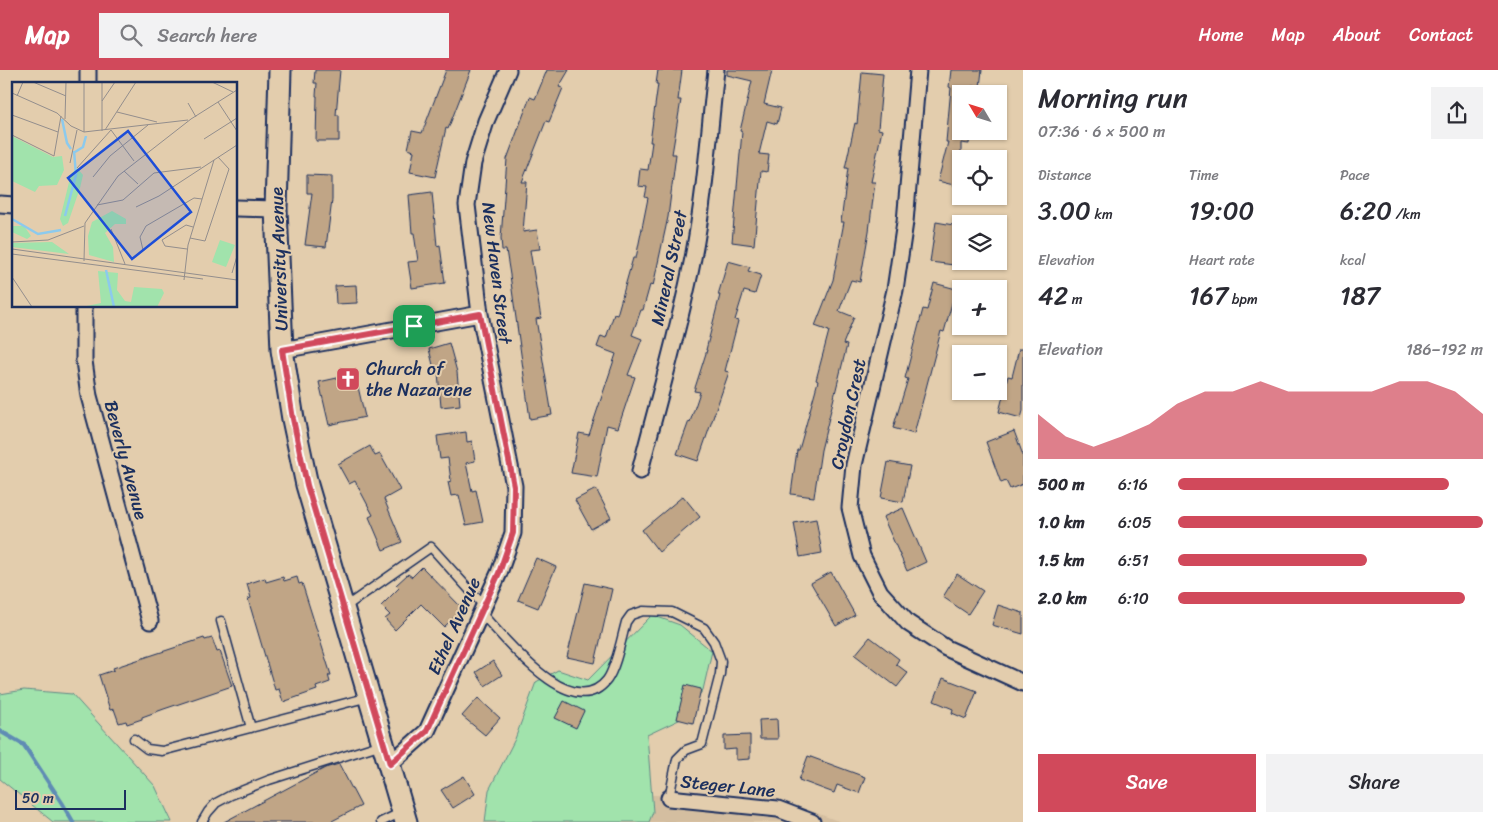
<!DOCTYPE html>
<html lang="en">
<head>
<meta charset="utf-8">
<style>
  body { margin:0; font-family:Sriracha,sans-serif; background:#f2f2f3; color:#2b2b33; height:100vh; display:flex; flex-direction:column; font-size:19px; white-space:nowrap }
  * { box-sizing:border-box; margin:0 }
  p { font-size:16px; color:#7c7c81 }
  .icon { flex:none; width:28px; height:28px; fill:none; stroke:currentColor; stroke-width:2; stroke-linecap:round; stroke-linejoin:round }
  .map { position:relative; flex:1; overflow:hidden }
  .panel { display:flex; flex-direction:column; background:#fff; width:475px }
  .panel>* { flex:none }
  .needle { width:32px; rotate:308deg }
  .tools { position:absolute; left:952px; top:15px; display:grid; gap:10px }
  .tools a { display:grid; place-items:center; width:55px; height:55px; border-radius:0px; background:#fff; box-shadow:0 1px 4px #0004; font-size:25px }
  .scale { position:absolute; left:15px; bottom:12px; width:111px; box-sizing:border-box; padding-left:5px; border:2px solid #1b2f5e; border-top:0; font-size:14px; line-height:18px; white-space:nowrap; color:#1b2f5e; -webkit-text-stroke:4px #e3cdad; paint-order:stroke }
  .pin { position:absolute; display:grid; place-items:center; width:42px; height:42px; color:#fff; margin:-21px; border-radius:10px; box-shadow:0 2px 8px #0006 }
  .round { display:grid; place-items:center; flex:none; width:52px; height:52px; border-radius:0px; background:#f2f2f3 }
  .headline { display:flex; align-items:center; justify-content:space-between; height:85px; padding:0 15px }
  h1 { font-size:28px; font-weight:600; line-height:38px }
  .metrics { display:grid; grid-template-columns:repeat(3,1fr); gap:8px; height:85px; padding:5px 15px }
  .metrics div { display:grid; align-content:center }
  .metrics b { font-size:25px; font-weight:600 }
  .metrics small { font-size:14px; font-weight:400 }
  .metrics p { font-size:14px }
  .chart { height:140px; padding:10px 15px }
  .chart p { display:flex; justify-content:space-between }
  .chart svg { width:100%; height:90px; margin-top:5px; fill:#d1495b; opacity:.7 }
  .action { display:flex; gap:10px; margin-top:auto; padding:10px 15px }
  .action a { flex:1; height:58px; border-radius:0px; background:#d1495b; color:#fff; font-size:20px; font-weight:600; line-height:58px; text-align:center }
  .action a+a { background:#f2f2f3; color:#2b2b33 }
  ul { padding:0 15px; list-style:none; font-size:16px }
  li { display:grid; grid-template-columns:80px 60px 1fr; align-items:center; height:38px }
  li i { height:12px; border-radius:6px; background:#d1495b }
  header { display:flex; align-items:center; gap:30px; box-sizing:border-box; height:70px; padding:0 25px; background:#d1495b; color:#fff }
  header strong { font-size:24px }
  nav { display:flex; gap:28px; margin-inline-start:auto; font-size:18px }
  .search { width:350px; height:45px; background:#f2f2f3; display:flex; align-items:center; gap:12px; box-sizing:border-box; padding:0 18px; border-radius:0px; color:#7c7c81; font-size:19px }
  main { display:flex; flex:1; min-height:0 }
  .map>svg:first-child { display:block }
  .built { fill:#d4bea0 }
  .green { fill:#a1e3ac; stroke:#5e8985 }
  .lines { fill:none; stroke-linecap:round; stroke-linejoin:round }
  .stream { stroke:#5f8cb4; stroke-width:4.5 }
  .building { fill:#c0a586; stroke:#1b2f5e }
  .lane-casing { stroke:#1b2f5e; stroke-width:11 }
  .street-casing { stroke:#1b2f5e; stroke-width:19 }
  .secondary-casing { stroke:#1b2f5e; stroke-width:25 }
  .lane { stroke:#e3cdad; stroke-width:8 }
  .street { stroke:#e3cdad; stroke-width:15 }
  .secondary { stroke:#e3cdad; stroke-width:21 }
  .route-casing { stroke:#fff; stroke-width:10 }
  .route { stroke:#d1495b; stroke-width:6 }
  .labels { text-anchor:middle; stroke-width:4; stroke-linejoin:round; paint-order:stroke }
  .street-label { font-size:18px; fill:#1b2f5e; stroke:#e3cdad }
  .poi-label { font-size:18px; fill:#1b2f5e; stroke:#e3cdad; text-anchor:start }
  .inset-river { fill:none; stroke:#8ccaed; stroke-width:2.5 }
  .inset-road { fill:none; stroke:#938e8d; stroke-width:1 }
  .view { fill:#1d4ed8; fill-opacity:0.15; stroke:#1d4ed8; stroke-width:2.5 }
  .inset-edge { fill:none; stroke:#1b2f5e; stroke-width:2.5 }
</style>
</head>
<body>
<header>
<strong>Map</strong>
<div class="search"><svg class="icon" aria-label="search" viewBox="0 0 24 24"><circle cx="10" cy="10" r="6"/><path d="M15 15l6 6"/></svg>Search here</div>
<nav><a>Home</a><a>Map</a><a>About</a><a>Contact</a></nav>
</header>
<main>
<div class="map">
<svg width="1023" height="752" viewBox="0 0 1023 752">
  <rect width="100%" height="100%" fill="#e3cdad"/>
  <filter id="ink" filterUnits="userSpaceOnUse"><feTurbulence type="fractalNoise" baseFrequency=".02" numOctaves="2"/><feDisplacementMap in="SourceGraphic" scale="10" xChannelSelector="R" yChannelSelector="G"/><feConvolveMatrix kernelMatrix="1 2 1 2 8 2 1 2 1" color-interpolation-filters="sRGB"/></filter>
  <g filter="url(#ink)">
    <!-- built -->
    <path class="built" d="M652 725 775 728 841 752H649L653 742Z"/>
    <!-- green -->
    <path class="green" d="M652 545 680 555 712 581 703 620 681 649 647 665 653 742 649 752H485L489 720 515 669 536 612 558 600 588 610Z
      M24 620 72 624 155 716 172 752H53L0 709V624Z"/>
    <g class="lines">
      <!-- stream -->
      <path class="stream" d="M0 661 24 675 62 733 73 752"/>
    </g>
    <!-- building -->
    <path class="building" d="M315 0H340L336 45H339V71H316L317 26H316L317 13H314Z
      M446 0H471L448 59 446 58 435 107 410 102 414 81 408 79 412 61 422 63Z
      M547 0H569L559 17 563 18 549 52 546 51 522 112H527L523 162 537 160 540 179 530 180 541 248 536 249 552 345 530 349 510 205 506 180H502L501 168 507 89 530 27 535 29Z
      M658 0H682L678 30H681L672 84H676L668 147 653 216 650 215 643 240H641L632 265 642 269 628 305 635 307 618 358 607 355 597 407 571 403 579 363 589 365 616 284 597 277 601 266 606 268 614 244 617 245 633 188H636L648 128 645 127 647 117 638 116 640 99 648 100 652 72H650L658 14H656Z
      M727 0H772L764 34 781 38 777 54 767 51 759 84 769 85 767 102 761 101 754 175 732 172 742 62 740 61 752 11 727 5Z
      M951 0H982L980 17 972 16 971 20 961 19V61H970L969 74 961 73V117L938 111 948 72H946L951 18 949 17Z
      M862 2 883 4 878 59 882 60 871 112H875L869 161 860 212 851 210 839 241 854 247 843 274 847 275 821 380 814 427 791 424 797 380H799L818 311 816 310 829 261 815 256 833 210 844 152H841L848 98H845L855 53 857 54Z
      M307 105 332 106V130L326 177 305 175 312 123H307Z
      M432 122 437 176 440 175 445 213 412 218 408 192 418 191 414 163H412L409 125Z
      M936 152 959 156 957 171 961 172V190L955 189 954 195 930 192Z
      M728 191 750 197 748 201 761 205 755 224 744 221 735 250 738 251 725 301 729 302 698 391 677 384 689 351 690 352 700 322 694 321 707 280H706L720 225H718Z
      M934 213 956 219 944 262 941 261 914 364 893 358 908 309 905 308 923 239 927 240Z
      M356 215 357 233 336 234 335 216Z
      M449 273 457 302 460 335 441 337 438 302 435 303 429 279Z
      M1019 279H1023V341L1021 348 999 342 1008 306 1012 307Z
      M355 304 365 347 329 355 319 312Z
      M1014 361 1023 385V414L1010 419 1006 411 1001 413 986 372Z
      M466 362 467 372 472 371 475 391 466 393 472 421 476 420 483 452 466 455 459 425 451 426 448 412 451 411 448 388 440 389 437 366Z
      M370 376 375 386 380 384 400 420 384 429 402 472 383 480 369 447 373 445 355 411 349 414 338 394Z
      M888 392 910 396 903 432 881 428Z
      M596 419 611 448 591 459 575 430Z
      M683 426 700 447 659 482 642 460Z
      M903 438 926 492 907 501 883 447Z
      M816 449 822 483 800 487 794 453Z
      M536 488 556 497 538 538 518 530Z
      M422 497 463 539 444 557 421 534 395 560 385 549 390 545 381 536 399 518 396 515 408 504 412 507Z
      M831 502 855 545 836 556 811 513Z
      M957 504 983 521 968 544 943 527Z
      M283 507 284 511 297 507 299 514 302 513 331 605H328L330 612 316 617 317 620 283 632 279 619 275 620 248 529 251 528 247 514 265 508 266 512Z
      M585 513 612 519 595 593 567 587Z
      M998 535 1023 543V564L992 555Z
      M870 567 899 589 896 594 908 603 897 617 855 585Z
      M204 568 205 570 212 568 217 582 220 581 232 616 164 639 142 647V649L127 654 126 651 119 653 114 639 110 640 99 605 114 600 113 598Z
      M493 591 502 605 485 616 476 602Z
      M943 608 977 621 966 649 952 643 953 639 934 631Z
      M685 615 701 619 693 653 677 649Z
      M478 628 500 648 485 665 462 646Z
      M564 631 584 641 576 658 555 648Z
      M777 649 778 669H760L759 650Z
      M750 665V689L736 690V679L724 680V666Z
      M808 686 865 707 859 723 837 715 834 723 799 710Z
      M339 694 361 736 330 752H224L325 698Z
      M464 706 475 724 453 738 441 720Z"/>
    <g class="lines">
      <defs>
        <path id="lane" d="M345 537 431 477 484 536
          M481 543C504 567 572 655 607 610 616 598 622 566 626 552L631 545 643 541 672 542 704 558 714 572 721 591 720 604 702 674 686 680 677 689 669 728
          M221 551 251 658
          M134 669 147 679 162 681 369 627
          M202 752 208 742 216 733 231 725 269 710 382 674
          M381 752 402 742"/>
        <path id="street" d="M918 0 905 152 895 220 854 395 850 438 862 486 880 522 908 553 946 578 1023 613
          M88 14V0
          M0 134 14 135
          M236 138 276 139
          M84 236V291L89 326 150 551
          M282 280 480 244
          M640 401C658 330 679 260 693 188 705 126 709 63 716 0
          M390 694 427 661 499 503 513 463 514 416 480 244 467 135 473 93 486 51 508 0
          M669 728 778 739 812 752"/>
        <path id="secondary" d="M280 0 276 139 282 280 293 349 307 415 406 752"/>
      </defs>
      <!-- lane casing -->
      <use href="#lane" class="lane-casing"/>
      <!-- street casing -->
      <use href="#street" class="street-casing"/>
      <!-- secondary casing -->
      <use href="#secondary" class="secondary-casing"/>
      <!-- lane -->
      <use href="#lane" class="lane"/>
      <!-- street -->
      <use href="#street" class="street"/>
      <!-- secondary -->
      <use href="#secondary" class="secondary"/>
    </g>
  </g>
  <g class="lines" filter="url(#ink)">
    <defs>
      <path id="route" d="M480 244 514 416 513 463 499 503 427 661 390 694 307 415 293 349 282 280Z"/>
    </defs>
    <!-- route casing -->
    <use href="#route" class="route-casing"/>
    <!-- route -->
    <use href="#route" class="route"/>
  </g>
  <!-- icons -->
  <defs>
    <symbol id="church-square" viewBox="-11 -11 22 22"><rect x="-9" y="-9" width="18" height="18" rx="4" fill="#d1495b" stroke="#e3cdad"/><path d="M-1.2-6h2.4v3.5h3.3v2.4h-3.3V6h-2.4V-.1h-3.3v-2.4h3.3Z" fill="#fff"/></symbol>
  </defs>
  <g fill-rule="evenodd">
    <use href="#church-square" x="334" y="295" width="28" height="28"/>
  </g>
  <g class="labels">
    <!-- street labels -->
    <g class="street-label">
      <text transform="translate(279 189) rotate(-92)" y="6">University Avenue</text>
      <text transform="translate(669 198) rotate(-78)" y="6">Mineral Street</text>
      <text transform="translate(497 203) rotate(83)" y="6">New Haven Street</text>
      <text transform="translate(848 344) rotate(-78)" y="6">Croydon Crest</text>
      <text transform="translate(126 390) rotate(75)" y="6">Beverly Avenue</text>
      <text transform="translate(454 556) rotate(-66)" y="6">Ethel Avenue</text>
      <text transform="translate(728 716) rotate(6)" y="6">Steger Lane</text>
    </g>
    <!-- poi labels -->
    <g class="poi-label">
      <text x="366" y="305">Church of<tspan x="366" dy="21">the Nazarene</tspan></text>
    </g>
  </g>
  <!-- overview -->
  <g transform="translate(12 12)">
    <rect width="225" height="225" fill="#e3cdad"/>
    <path d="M0 54 41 75 50 74 52 88 45 103 27 104 23 110 0 99ZM65 86 71 93 68 106 56 141 51 144 48 137 59 92ZM100 129 114 137V142H103L93 151 101 165 102 180 77 173 76 154 80 140ZM0 144H12L19 154 15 157 0 150ZM208 158 223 163 214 185 200 180ZM40 160 57 172 0 165V161ZM86 189 106 191 105 208 113 219 119 220 122 205 150 207 152 211 145 225H70L89 221Z" fill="#a1e3ac"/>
    <path class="inset-river" d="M50 37 55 61 59 67M63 70 71 65 74 54M53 134 64 93 62 69M0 137 26 152 49 148M94 188 102 225"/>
    <path class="inset-road" d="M21 0 54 14M90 0V49M200 0 221 10M0 11 45 31 59 44 72 50 176 38M5 14 11 0M90 19 103 0M206 20 225 49M176 21 184 35M105 30 145 40M0 33 46 50M53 37 54 0M93 48 124 0M72 50V0M0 53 42 74 49 34M192 57 225 36M58 81 65 48M65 86 99 48 122 79M112 89 126 102M81 95 98 74 136 43M85 123 111 118 142 91 189 85M124 125 147 114 225 63M99 147 113 182M178 156 193 159 217 87 206 75M0 160 36 158 72 144M0 167 225 198M175 167 153 164 150 158 174 143 181 145M131 168 128 155 134 144 182 116 190 117M0 172 191 197M72 179 73 141 106 94 179 37 225 8M220 191 225 174M0 195 20 225M172 198 176 163 202 78"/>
    <path class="view" d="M116 49 179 130 120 177 56 96Z"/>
    <rect width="225" height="225" class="inset-edge"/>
  </g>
</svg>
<div class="tools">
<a><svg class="needle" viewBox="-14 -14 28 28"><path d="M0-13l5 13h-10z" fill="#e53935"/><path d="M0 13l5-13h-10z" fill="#7c7c81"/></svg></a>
<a><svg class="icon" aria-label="locate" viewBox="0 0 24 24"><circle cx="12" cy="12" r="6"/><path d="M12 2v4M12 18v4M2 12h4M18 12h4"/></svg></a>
<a><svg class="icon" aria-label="layers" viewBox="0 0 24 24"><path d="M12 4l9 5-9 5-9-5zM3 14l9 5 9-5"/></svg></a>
<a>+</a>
<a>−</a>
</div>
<div class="scale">50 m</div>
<div class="pin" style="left:414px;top:256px;background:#1e9e55"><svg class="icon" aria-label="arrive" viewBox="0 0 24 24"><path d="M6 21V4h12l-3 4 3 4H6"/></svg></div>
</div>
<section class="panel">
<div class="headline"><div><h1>Morning run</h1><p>07:36 · 6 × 500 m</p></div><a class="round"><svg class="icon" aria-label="share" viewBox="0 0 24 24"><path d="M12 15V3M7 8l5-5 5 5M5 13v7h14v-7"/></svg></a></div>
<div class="metrics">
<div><p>Distance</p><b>3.00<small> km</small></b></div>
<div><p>Time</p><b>19:00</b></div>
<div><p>Pace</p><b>6:20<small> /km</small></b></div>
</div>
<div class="metrics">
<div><p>Elevation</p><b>42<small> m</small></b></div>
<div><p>Heart rate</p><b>167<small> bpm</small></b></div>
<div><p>kcal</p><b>187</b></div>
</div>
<div class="chart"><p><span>Elevation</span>186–192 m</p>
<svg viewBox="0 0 160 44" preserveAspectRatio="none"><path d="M0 44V22L10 33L20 38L30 33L40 27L50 17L60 11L70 11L80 6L90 11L100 11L110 11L120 11L130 6L140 6L150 11L160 22V44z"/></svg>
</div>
<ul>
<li><b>500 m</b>6:16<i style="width:89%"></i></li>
<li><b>1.0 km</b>6:05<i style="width:100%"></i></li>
<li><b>1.5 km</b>6:51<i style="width:62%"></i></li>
<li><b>2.0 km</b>6:10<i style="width:94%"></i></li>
</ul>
<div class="action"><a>Save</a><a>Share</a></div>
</section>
</main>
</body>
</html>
